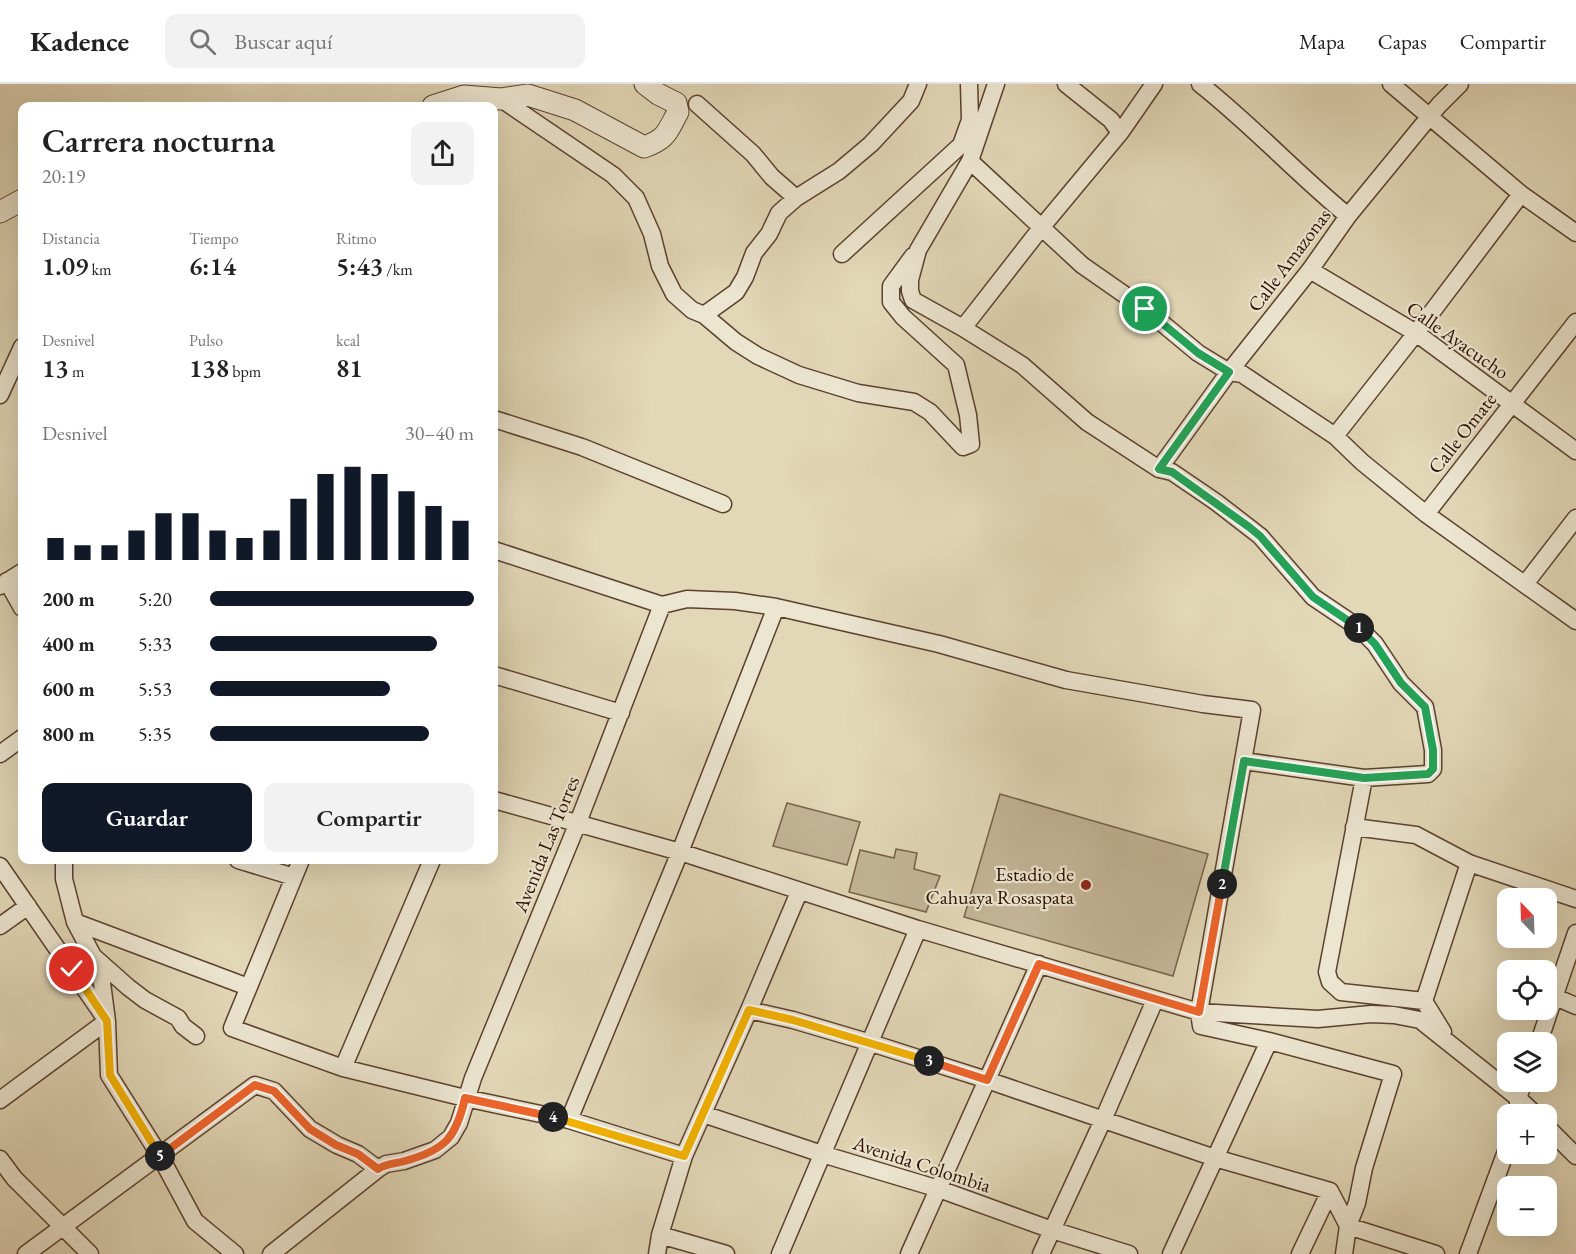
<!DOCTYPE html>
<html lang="es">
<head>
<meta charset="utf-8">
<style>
  body { margin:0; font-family:"EB Garamond",serif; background:#f2f2f2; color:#222; height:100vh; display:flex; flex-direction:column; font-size:22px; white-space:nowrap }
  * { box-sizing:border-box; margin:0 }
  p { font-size:20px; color:#767676 }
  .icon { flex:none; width:33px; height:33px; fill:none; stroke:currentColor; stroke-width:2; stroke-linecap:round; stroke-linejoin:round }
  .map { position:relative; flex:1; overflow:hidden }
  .drawer { position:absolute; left:18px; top:18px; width:480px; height:762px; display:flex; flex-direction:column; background:#fff; border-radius:12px; box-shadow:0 6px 24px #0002 }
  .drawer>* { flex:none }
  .needle { width:39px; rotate:337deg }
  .controls { position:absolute; left:1497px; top:804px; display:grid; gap:12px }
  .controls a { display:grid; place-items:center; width:60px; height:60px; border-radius:12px; background:#fff; box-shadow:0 6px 24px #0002; font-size:30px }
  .pin { position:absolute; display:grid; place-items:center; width:51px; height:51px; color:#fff; margin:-26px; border:3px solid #fff; border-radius:50%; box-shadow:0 2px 6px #0007 }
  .km { position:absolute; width:30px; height:30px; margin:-15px; border-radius:50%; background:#222; color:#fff; font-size:16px; line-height:30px; text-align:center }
  .round { display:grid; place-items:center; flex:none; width:63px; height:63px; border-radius:12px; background:#f2f2f2 }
  .headline { display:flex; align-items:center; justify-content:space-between; height:102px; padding:0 24px }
  h1 { font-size:33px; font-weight:600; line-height:45px }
  .metrics { display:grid; grid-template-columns:repeat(3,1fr); gap:9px; height:102px; padding:6px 24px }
  .metrics div { display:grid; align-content:center }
  .metrics b { font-size:26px; font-weight:600 }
  .metrics small { font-size:16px; font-weight:400 }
  .metrics p { font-size:16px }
  .chart { height:168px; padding:12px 24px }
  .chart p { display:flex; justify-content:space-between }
  .chart svg { width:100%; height:108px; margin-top:6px; stroke:#111827; stroke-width:6 }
  .action { display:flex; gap:12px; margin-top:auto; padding:12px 24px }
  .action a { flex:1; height:69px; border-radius:12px; background:#111827; color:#fff; font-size:24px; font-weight:600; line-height:69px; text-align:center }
  .action a+a { background:#f2f2f2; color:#222 }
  ul { padding:0 24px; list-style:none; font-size:20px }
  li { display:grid; grid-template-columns:96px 72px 1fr; align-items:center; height:45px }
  li i { height:15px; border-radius:8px; background:#111827 }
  header { display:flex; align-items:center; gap:36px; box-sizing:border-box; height:84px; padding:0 30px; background:#fff; border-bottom:2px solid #e0e0e0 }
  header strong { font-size:28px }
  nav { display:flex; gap:33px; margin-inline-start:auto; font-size:21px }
  .search { width:420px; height:54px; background:#f2f2f2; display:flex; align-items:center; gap:15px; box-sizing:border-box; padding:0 21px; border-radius:12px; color:#767676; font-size:22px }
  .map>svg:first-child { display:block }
  .green { fill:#c3b598; stroke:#78624c; stroke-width:1.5 }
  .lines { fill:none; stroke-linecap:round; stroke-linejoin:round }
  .minor-casing { stroke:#5a412e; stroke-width:19 }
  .tertiary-casing { stroke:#5a412e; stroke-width:23 }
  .minor { stroke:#ece5d0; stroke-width:16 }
  .tertiary { stroke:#ece5d0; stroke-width:21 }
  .split-1-casing { stroke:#fff; stroke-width:12 }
  .split-2-casing { stroke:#fff; stroke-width:12 }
  .split-3-casing { stroke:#fff; stroke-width:12 }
  .split-4-casing { stroke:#fff; stroke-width:12 }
  .split-5-casing { stroke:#fff; stroke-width:12 }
  .split-6-casing { stroke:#fff; stroke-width:12 }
  .split-1 { stroke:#22a559; stroke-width:8 }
  .split-2 { stroke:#22a559; stroke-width:8 }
  .split-3 { stroke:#f0652b; stroke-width:8 }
  .split-4 { stroke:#f5b400; stroke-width:8 }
  .split-5 { stroke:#f0652b; stroke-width:8 }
  .split-6 { stroke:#f5b400; stroke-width:8 }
  .poi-dot { fill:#8f2418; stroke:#ece5d0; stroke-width:2 }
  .labels { text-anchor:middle; stroke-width:4.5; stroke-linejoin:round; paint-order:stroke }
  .street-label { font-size:20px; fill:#2d0f00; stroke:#ece5d0 }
  .poi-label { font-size:20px; fill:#2d0f00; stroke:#ece5d0; text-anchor:end }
</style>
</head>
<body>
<header>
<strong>Kadence</strong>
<div class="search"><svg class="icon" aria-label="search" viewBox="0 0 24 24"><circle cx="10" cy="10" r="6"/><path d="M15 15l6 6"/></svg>Buscar aquí</div>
<nav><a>Mapa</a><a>Capas</a><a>Compartir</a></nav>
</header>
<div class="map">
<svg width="1576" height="1170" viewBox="0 0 1576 1170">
  <rect width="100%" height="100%" fill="#e2d7b7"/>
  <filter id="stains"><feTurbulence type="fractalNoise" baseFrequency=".00333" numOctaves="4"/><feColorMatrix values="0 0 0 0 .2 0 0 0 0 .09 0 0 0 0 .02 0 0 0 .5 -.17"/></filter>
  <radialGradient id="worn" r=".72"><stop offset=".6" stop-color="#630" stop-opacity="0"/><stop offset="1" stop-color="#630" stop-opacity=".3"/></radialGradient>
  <!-- green -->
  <path class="green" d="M1000 710 1208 770 1173 892 964 833Z
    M787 719 860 738 847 781 773 762Z
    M896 765 917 769 914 785 940 792 926 828 849 808 860 766 894 774Z"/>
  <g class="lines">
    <defs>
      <path id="minor" d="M969 0 970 36 979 42
        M996 0 970 77 918 166 910 196V207L913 216 963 244 1022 281 1087 338 1159 385 1172 388 1216 418 1260 452 1313 513 1359 544 1375 560 1401 599 1425 623 1433 666V685L1428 690 1364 694 1244 677
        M1066 0 1111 36 1120 49
        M1200 0C1252 41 1297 90 1348 132
        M1391 0 1521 110 1576 149
        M501 15 613 91 636 114 652 150 660 182 674 210 692 226 704 231 736 208 745 193 754 169 769 150 779 129 796 114 839 87 871 60 911 17 918 0
        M697 20 753 70 772 93 796 114
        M970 77 1082 181 1145 225 1198 269 1229 288 1242 290 1335 352 1362 378 1426 430 1576 537
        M842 170 961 61 970 36
        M1310 186 1416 249 1576 367
        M704 231 736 258 758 272 799 291 858 309 914 318 930 328 963 363 971 360 968 331 956 281 903 233 891 218V202L913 172
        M963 244 1041 144 1120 49 1154 0
        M0 311 22 263
        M494 335 582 363 723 420
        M1335 352 1416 249 1521 110
        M1159 385 1229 288 1310 186 1348 132 1439 21 1460 0
        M1426 430 1576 238
        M494 466 662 521 687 515 735 517 776 523 939 560 1066 596 1203 620 1252 626 1199 928 1201 942 1269 957 1393 990 1364 1084 1357 1119 1348 1142 1344 1170
        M7 497 22 524
        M1525 500 1576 434
        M0 502 22 488
        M494 591 621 629
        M0 670 22 654
        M1364 694 1327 888 1330 898 1341 908 1424 917
        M494 716 680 768 918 845 1199 928 1318 935 1371 930 1394 931 1420 936 1518 1014 1535 1030
        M1354 743 1416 751 1469 779 1576 815
        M64 776V795L75 838 93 872 102 899 107 937 109 991 160 1072 195 1137 235 1170
        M238 776 294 793
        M301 776 232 944 343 984 465 1014 569 1036 684 1072
        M0 782 107 937 0 1016
        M75 838 248 903
        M0 842 28 822
        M93 872 128 903 145 916 178 934 183 942 196 952
        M1555 913 1576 922
        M749 926 793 936 871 959 987 996 1215 1074 1330 1107 1348 1142 1436 1170
        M1443 948 1424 917 1469 779
        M1539 958 1576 849
        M343 984 432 776
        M703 1030 822 1070 939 1105 1052 1146 1129 1170
        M1518 1030V1014L1524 998
        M569 1036 680 768 776 523
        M1546 1042 1576 1072
        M0 1075 14 1094 90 1170
        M660 1151 726 1170
        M26 1170 255 1001 274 1007 310 1045 337 1061 358 1070 378 1085
        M271 1170 378 1085 386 1080 404 1077 435 1066 451 1053 459 1039 473 994 577 741 662 521
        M657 1170 660 1151 684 1072 749 926 799 808
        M780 1170 918 845
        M909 1170 1039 880
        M1041 1170 1103 1036 1155 916
        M1171 1170 1269 957
        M1300 1170 1330 1107
        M1468 1170 1508 1062"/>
      <path id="tertiary" d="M433 22 464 12 501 15 528 11 575 26 644 63C667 55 667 48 678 28L676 19 658 10 645 0
        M0 128 22 116"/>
    </defs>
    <!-- minor casing -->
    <use href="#minor" class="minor-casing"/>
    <!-- tertiary casing -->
    <use href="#tertiary" class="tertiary-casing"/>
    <!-- minor -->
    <use href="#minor" class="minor"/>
    <!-- tertiary -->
    <use href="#tertiary" class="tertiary"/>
  </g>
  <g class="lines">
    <defs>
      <path id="split-1" d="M1145 225 1198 269 1229 288 1159 385 1172 388 1249 443 1260 452 1313 513 1359 544"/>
      <path id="split-2" d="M1222 800 1244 677 1364 694 1428 690 1433 685V666L1425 623 1401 599 1375 560 1359 544"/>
      <path id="split-3" d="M929 977 987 996 1039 880 1199 928 1222 800"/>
      <path id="split-4" d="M553 1033 684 1072 749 926 793 936 929 977"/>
      <path id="split-5" d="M160 1072 255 1001 274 1007 310 1045 336 1061 358 1070 378 1085C387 1079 395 1080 405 1077 445 1066 456 1054 465 1014L553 1033"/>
      <path id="split-6" d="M72 885 107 937 110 991 160 1072"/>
    </defs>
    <!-- split-1 casing -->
    <use href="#split-1" class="split-1-casing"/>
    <!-- split-2 casing -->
    <use href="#split-2" class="split-2-casing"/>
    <!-- split-3 casing -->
    <use href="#split-3" class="split-3-casing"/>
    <!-- split-4 casing -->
    <use href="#split-4" class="split-4-casing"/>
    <!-- split-5 casing -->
    <use href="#split-5" class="split-5-casing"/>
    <!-- split-6 casing -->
    <use href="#split-6" class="split-6-casing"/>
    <!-- split-1 -->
    <use href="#split-1" class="split-1"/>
    <!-- split-2 -->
    <use href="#split-2" class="split-2"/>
    <!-- split-3 -->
    <use href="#split-3" class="split-3"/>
    <!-- split-4 -->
    <use href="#split-4" class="split-4"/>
    <!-- split-5 -->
    <use href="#split-5" class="split-5"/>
    <!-- split-6 -->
    <use href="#split-6" class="split-6"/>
  </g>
  <!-- markers -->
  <circle class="poi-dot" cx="1086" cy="801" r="6"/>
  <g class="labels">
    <!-- street labels -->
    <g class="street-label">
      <text transform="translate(1289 176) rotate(-53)" y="7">Calle Amazonas</text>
      <text transform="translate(1458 256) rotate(35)" y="7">Calle Ayacucho</text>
      <text transform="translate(1462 349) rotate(-52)" y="7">Calle Omate</text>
      <text transform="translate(546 760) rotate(-68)" y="7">Avenida Las Torres</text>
      <text transform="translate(922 1080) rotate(18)" y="7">Avenida Colombia</text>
    </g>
    <!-- poi labels -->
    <g class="poi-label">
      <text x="1074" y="797">Estadio de<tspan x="1074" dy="23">Cahuaya Rosaspata</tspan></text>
    </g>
  </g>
  <rect width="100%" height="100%" filter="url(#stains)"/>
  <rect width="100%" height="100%" fill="url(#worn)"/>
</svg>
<div class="controls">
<a><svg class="needle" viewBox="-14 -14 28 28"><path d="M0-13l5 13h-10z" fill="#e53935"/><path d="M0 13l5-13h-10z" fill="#767676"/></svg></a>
<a><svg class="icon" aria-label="locate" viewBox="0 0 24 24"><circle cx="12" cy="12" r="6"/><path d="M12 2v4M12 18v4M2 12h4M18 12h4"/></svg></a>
<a><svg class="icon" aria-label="layers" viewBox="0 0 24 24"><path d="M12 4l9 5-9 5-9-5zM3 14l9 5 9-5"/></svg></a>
<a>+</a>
<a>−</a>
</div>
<div class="pin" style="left:1145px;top:225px;background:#1e9e55"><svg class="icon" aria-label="arrive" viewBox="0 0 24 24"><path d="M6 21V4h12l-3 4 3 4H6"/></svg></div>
<div class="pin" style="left:72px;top:885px;background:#d93025"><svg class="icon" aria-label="check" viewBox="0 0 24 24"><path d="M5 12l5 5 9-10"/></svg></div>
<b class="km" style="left:1359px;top:544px">1</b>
<b class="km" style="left:1222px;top:800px">2</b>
<b class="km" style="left:929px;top:977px">3</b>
<b class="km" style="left:553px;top:1033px">4</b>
<b class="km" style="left:160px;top:1072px">5</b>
<section class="drawer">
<div class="headline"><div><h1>Carrera nocturna</h1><p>20:19</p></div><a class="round"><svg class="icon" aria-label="share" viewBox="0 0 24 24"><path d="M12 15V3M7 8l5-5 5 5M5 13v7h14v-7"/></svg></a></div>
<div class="metrics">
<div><p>Distancia</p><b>1.09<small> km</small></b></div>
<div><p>Tiempo</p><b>6:14</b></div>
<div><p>Ritmo</p><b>5:43<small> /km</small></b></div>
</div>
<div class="metrics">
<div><p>Desnivel</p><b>13<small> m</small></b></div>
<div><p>Pulso</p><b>138<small> bpm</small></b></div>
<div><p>kcal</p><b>81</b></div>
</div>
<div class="chart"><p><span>Desnivel</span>30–40 m</p>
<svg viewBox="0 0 160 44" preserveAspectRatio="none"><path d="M5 44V35M15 44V38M25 44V38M35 44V32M45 44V25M55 44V25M65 44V32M75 44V35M85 44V32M95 44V19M105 44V9M115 44V6M125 44V9M135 44V16M145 44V22M155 44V28"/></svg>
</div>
<ul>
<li><b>200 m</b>5:20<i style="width:100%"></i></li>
<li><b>400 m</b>5:33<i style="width:86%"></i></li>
<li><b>600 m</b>5:53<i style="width:68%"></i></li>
<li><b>800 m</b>5:35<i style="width:83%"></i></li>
</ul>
<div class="action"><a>Guardar</a><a>Compartir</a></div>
</section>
</div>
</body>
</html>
